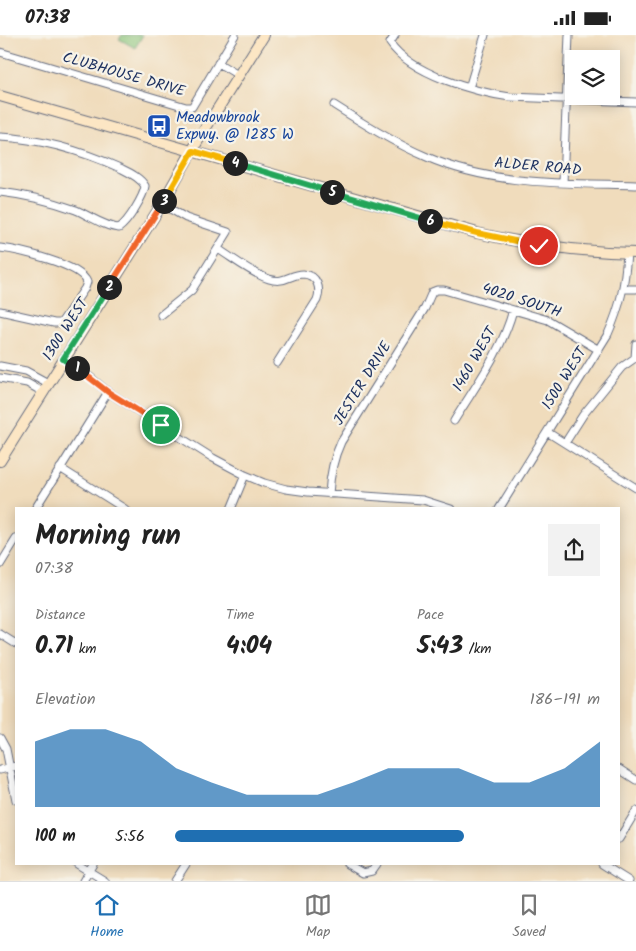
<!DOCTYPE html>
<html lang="en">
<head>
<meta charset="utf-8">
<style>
  body { margin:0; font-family:Kalam,sans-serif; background:#f2f2f2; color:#222; height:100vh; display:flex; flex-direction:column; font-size:19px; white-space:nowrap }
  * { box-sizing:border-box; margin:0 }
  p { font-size:16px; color:#767676 }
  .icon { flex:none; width:28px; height:28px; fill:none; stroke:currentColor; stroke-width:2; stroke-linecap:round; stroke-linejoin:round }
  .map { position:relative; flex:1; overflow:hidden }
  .drawer { position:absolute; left:15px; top:472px; width:605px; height:358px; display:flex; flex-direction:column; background:#fff; border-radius:0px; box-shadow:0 2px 12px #0003 }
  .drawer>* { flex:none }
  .controls { position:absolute; left:565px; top:15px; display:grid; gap:10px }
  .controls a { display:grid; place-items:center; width:55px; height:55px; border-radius:0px; background:#fff; box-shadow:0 2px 12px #0003; font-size:25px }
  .pin { position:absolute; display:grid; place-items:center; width:42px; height:42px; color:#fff; margin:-21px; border:2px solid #fff; border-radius:50%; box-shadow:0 1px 5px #0007 }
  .km { position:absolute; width:25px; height:25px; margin:-12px; border-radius:50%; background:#222; color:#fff; font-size:14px; line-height:25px; text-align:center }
  .round { display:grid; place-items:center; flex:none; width:52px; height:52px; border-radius:0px; background:#f2f2f2 }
  .headline { display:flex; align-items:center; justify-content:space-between; height:85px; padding:0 20px }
  h1 { font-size:28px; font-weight:700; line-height:38px }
  .figures { display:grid; grid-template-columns:repeat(3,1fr); gap:8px; height:85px; padding:5px 20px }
  .figures div { display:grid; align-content:center }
  .figures b { font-size:25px; font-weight:700 }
  .figures small { font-size:14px; font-weight:400 }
  .figures p { font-size:14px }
  .chart { height:140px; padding:10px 20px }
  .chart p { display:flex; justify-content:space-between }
  .chart svg { width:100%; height:90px; margin-top:5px; fill:#1f6fb2; opacity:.7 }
  ul { padding:0 20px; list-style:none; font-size:16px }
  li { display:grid; grid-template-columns:80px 60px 1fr; align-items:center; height:38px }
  li i { height:12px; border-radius:6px; background:#1f6fb2 }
  .status { display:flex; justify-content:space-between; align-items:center; height:35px; padding:0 25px; background:#fff; direction:ltr }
  .status svg { height:14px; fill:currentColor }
  .dock { display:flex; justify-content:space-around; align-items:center; height:70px; border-top:1px solid #e0e0e0; background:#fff; font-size:14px; color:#767676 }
  .dock a { display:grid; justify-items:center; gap:2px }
  .dock .selected { color:#1f6fb2 }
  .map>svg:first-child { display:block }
  .pitch { fill:#89c479; stroke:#527a6c }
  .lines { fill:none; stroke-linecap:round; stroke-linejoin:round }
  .street-casing { stroke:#666c7f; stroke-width:9 }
  .secondary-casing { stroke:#666c7f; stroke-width:12 }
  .street { stroke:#fff; stroke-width:7 }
  .secondary { stroke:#fce6c4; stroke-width:10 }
  .split-1-casing { stroke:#fff; stroke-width:10 }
  .split-2-casing { stroke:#fff; stroke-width:10 }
  .split-3-casing { stroke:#fff; stroke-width:10 }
  .split-4-casing { stroke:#fff; stroke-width:10 }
  .split-5-casing { stroke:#fff; stroke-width:10 }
  .split-6-casing { stroke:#fff; stroke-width:10 }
  .split-7-casing { stroke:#fff; stroke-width:10 }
  .split-1 { stroke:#f0652b; stroke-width:6 }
  .split-2 { stroke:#22a559; stroke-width:6 }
  .split-3 { stroke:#f0652b; stroke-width:6 }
  .split-4 { stroke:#f5b400; stroke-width:6 }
  .split-5 { stroke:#22a559; stroke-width:6 }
  .split-6 { stroke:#22a559; stroke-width:6 }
  .split-7 { stroke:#f5b400; stroke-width:6 }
  .labels { text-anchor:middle; stroke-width:4.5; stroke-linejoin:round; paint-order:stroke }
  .street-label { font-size:15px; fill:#1b2f5e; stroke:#f7f3e8 }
  .transit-label { font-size:15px; fill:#164399; stroke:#f7f3e8; text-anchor:start }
</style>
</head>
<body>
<div class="status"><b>07:38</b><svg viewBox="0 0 49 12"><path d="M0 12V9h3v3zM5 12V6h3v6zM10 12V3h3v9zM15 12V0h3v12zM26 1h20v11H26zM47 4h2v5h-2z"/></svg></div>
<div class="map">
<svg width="636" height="846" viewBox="0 0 636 846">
  <rect width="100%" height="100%" fill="#f7f3e8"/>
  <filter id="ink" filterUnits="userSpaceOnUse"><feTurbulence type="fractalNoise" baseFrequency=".02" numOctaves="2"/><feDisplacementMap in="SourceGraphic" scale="10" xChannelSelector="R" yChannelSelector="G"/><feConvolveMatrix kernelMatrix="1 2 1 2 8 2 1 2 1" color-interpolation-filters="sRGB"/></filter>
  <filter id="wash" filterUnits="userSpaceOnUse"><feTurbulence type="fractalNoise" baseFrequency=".0096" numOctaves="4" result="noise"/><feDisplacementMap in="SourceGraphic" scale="20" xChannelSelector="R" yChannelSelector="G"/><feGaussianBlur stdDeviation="1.12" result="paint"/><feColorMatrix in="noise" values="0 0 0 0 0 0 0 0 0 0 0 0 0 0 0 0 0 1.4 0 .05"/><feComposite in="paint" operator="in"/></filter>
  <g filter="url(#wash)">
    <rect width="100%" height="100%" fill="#f0dcbc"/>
    <!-- pitch -->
    <path class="pitch" d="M122 0H143L135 13 119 4Z"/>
  </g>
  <g filter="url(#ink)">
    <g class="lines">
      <defs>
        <path id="street" d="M395 0 390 8C411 39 475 57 510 62L636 67
          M0 17 186 72H192L235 0
          M218 28 238 40
          M469 53 485 0
          M334 70C364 89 394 108 427 122 493 151 566 148 636 150
          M0 102C42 104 82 116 120 133 128 137 140 142 145 151 144 161 128 187 119 193 105 192 90 181 76 175 51 166 26 160 0 157
          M563 148 569 0
          M0 213C18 215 80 229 87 247L85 253 61 288H54L0 276
          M218 214C234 224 251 238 269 244 285 249 290 239 303 239 318 240 321 254 317 265L277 328
          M624 254H636
          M161 280 192 255 228 197 186 183 162 169
          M63 324 90 342 108 357 213 423 245 440 264 448 286 454 308 457 423 465 451 474
          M0 331 26 336 48 348
          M0 343 27 348 43 357
          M454 386C476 350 502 316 513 275
          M547 397 636 453
          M565 408 583 380 622 332 635 323 636 309
          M60 433 125 474
          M329 459C330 440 333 424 341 407L425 273 432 257 437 255H444L548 285 599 315
          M35 474 108 357
          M231 474 245 440
          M499 474 608 299C621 270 625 248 627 218
          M0 530 16 504
          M0 599 16 609
          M0 703 6 714 16 765
          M619 734 636 745
          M0 735 16 731
          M619 804 636 776
          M77 829 105 846
          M347 829 363 838 372 836 377 829
          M602 829 629 846
          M83 846 93 829
          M175 846 186 829"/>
        <path id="secondary" d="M0 61 477 198C530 210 582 217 636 218
          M0 426 162 169 200 102 264 0"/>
      </defs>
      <!-- street casing -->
      <use href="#street" class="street-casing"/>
      <!-- secondary casing -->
      <use href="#secondary" class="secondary-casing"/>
      <!-- street -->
      <use href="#street" class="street"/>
      <!-- secondary -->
      <use href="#secondary" class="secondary"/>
    </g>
  </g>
  <g class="lines" filter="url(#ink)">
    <defs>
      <path id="split-1" d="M77 333 108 357 161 390"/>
      <path id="split-2" d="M77 333 63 324 109 252"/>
      <path id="split-3" d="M109 252 164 166"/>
      <path id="split-4" d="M164 166 193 116 235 128"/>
      <path id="split-5" d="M235 128 332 157"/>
      <path id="split-6" d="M332 157 430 186"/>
      <path id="split-7" d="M430 186 477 198 539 211"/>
    </defs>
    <!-- split-1 casing -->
    <use href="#split-1" class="split-1-casing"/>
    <!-- split-2 casing -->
    <use href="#split-2" class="split-2-casing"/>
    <!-- split-3 casing -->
    <use href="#split-3" class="split-3-casing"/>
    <!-- split-4 casing -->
    <use href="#split-4" class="split-4-casing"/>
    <!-- split-5 casing -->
    <use href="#split-5" class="split-5-casing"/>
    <!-- split-6 casing -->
    <use href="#split-6" class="split-6-casing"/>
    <!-- split-7 casing -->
    <use href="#split-7" class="split-7-casing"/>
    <!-- split-1 -->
    <use href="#split-1" class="split-1"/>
    <!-- split-2 -->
    <use href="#split-2" class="split-2"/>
    <!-- split-3 -->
    <use href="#split-3" class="split-3"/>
    <!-- split-4 -->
    <use href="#split-4" class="split-4"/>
    <!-- split-5 -->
    <use href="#split-5" class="split-5"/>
    <!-- split-6 -->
    <use href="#split-6" class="split-6"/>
    <!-- split-7 -->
    <use href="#split-7" class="split-7"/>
  </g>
  <!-- icons -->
  <defs>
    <symbol id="bus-square" viewBox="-11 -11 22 22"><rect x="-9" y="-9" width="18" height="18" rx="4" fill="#1a4fb4" stroke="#f7f3e8"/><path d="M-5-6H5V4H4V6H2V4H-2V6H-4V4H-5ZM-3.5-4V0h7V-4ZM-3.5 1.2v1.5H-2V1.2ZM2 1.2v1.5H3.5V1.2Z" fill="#fff"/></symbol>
  </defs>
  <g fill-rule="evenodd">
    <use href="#bus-square" x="145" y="77" width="28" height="28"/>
  </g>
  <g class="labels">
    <!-- street labels -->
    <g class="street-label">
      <text transform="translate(124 39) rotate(16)" y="5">CLUBHOUSE DRIVE</text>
      <text transform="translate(538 131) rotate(5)" y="5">ALDER ROAD</text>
      <text transform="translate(522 265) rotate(18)" y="5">4020 SOUTH</text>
      <text transform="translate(65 294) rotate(-57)" y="5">1300 WEST</text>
      <text transform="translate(474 324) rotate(-60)" y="5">1460 WEST</text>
      <text transform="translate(564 343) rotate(-58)" y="5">1500 WEST</text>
      <text transform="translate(362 348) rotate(-58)" y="5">JESTER DRIVE</text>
    </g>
    <!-- transit labels -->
    <g class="transit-label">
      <text x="176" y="87">Meadowbrook<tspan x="176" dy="17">Expwy. @ 1285 W</tspan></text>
    </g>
  </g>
</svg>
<div class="controls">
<a><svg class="icon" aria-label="layers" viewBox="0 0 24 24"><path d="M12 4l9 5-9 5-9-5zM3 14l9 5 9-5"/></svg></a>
</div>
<div class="pin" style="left:161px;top:390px;background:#1e9e55"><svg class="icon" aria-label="arrive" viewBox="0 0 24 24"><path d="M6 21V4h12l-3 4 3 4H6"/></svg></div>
<div class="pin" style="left:539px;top:211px;background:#d93025"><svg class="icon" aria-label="check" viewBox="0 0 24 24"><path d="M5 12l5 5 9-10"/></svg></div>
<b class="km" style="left:77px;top:333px">1</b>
<b class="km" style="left:109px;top:252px">2</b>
<b class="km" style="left:164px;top:166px">3</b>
<b class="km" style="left:235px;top:128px">4</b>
<b class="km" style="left:332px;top:157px">5</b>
<b class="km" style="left:430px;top:186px">6</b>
<section class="drawer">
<div class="headline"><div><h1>Morning run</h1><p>07:38</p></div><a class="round"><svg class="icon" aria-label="share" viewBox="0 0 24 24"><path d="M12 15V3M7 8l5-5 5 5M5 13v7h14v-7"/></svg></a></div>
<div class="figures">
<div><p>Distance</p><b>0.71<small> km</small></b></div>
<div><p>Time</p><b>4:04</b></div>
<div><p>Pace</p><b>5:43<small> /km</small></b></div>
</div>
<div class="chart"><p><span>Elevation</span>186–191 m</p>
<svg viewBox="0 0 160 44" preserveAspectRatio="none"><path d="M0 44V12L10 6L20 6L30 12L40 25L50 32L60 38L70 38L80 38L90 32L100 25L110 25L120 25L130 32L140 32L150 25L160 12V44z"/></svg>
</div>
<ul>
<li><b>100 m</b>5:56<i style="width:68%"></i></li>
</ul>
</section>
</div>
<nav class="dock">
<a class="selected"><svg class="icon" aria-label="home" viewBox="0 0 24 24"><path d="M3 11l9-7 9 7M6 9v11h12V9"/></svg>Home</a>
<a><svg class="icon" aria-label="map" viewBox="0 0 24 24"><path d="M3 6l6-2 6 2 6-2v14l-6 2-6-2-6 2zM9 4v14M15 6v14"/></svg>Map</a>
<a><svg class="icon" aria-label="saved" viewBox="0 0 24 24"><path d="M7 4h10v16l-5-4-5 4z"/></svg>Saved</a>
</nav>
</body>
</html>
